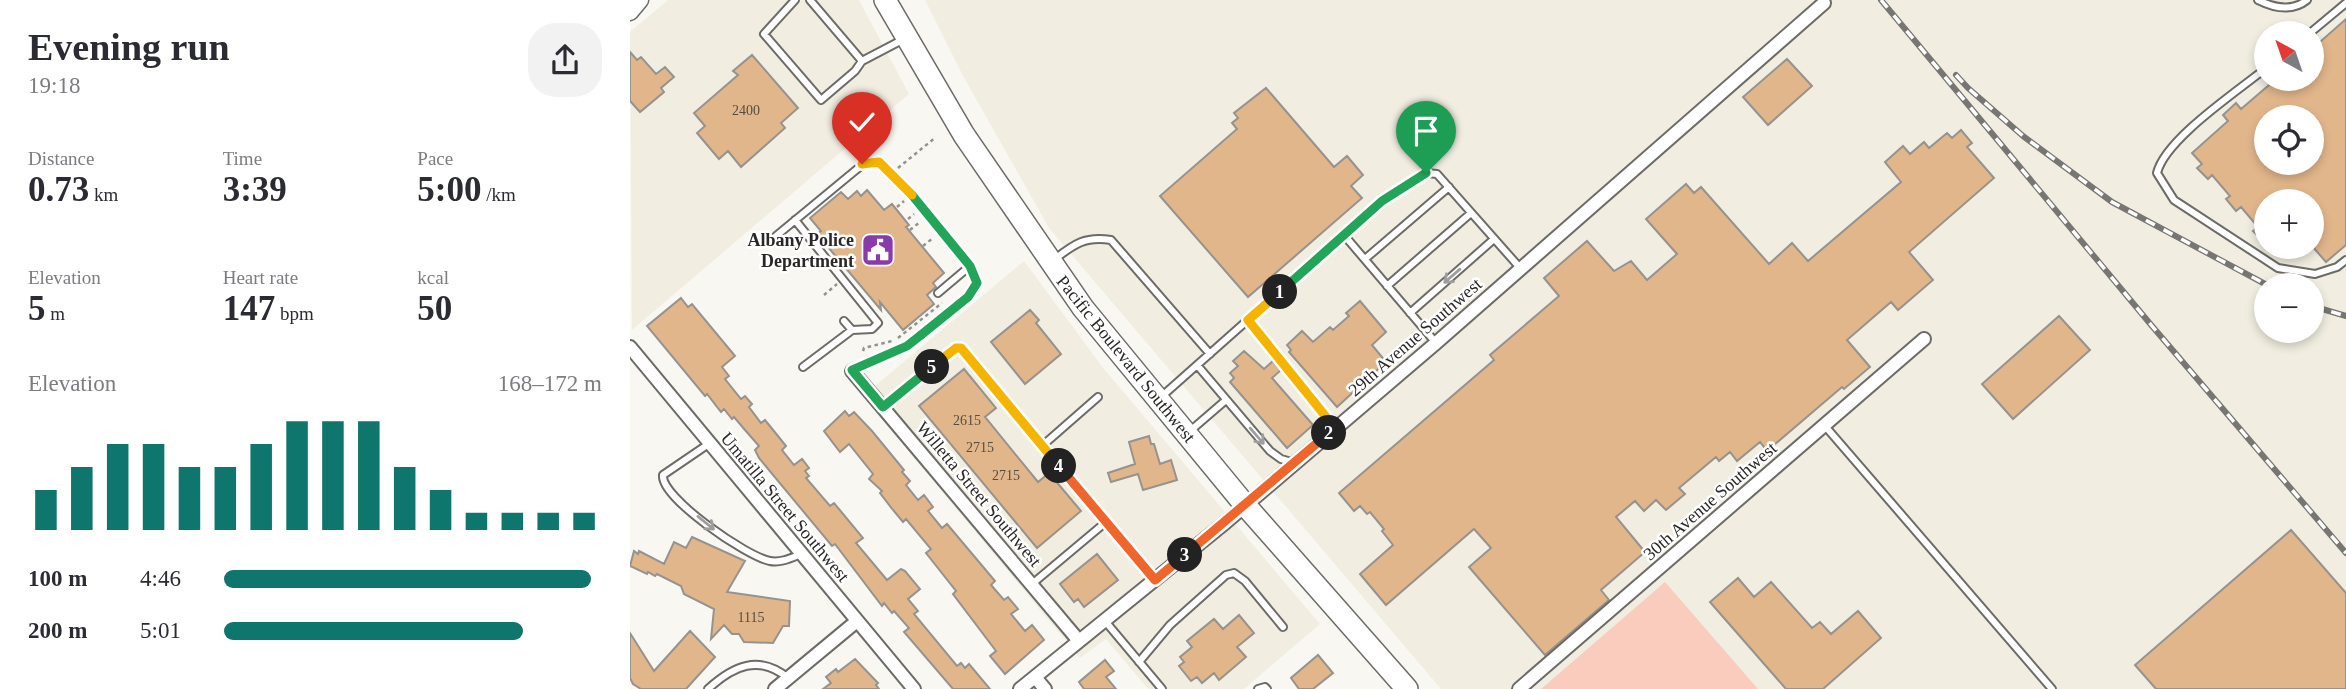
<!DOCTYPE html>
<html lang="en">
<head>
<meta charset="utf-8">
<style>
  body { margin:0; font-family:Georgia,serif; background:#f2f2f3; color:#2b2b33; height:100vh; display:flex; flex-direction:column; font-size:26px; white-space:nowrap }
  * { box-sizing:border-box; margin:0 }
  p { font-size:23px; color:#7c7c81 }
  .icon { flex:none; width:38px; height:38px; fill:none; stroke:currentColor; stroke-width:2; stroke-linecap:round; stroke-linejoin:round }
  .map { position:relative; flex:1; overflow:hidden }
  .sheet { display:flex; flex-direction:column; background:#fff; width:630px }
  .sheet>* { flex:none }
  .needle { width:46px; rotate:320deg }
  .fabs { position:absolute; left:1624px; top:21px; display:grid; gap:14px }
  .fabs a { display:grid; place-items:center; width:70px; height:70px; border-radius:50%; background:#fff; box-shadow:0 4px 10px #0003; font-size:35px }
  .pin { position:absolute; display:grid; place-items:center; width:60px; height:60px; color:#fff; margin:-72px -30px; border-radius:50% 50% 50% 0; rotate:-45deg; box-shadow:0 0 7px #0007 }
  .pin .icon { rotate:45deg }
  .km { position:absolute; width:35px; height:35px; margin:-18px; border-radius:50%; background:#222; color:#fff; font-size:19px; line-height:35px; text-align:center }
  .round { display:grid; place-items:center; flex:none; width:74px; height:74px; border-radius:28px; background:#f2f2f3 }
  .headline { display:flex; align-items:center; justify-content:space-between; height:119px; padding:0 28px }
  h1 { font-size:38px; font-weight:700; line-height:52px }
  .stats { display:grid; grid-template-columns:repeat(3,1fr); gap:10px; height:119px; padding:7px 28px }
  .stats div { display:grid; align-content:center }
  .stats b { font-size:35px; font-weight:700 }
  .stats small { font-size:19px; font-weight:400 }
  .stats p { font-size:19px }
  .chart { height:196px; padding:14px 28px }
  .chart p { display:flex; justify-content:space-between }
  .chart svg { width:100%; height:126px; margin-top:7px; stroke:#0f766e; stroke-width:6 }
  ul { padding:0 28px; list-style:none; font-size:23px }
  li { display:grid; grid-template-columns:112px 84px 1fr; align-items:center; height:52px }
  li i { height:18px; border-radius:9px; background:#0f766e }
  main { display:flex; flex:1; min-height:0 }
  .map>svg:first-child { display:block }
  .built { fill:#f1eee1; fill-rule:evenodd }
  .green { fill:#faccbd }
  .building { fill:#e2b68b; stroke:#96928e; stroke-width:2; fill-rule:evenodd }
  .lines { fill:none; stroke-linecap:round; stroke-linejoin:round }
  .service-casing { stroke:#6c6b67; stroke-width:10 }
  .minor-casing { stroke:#6c6b67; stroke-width:16 }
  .tertiary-casing { stroke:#6c6b67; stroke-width:19 }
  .primary-casing { stroke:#6c6b67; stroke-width:24 }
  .path { stroke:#93928f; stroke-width:2.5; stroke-dasharray:3.5 3.5; stroke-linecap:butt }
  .service { stroke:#fff; stroke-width:6 }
  .minor { stroke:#fff; stroke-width:12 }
  .tertiary { stroke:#fff; stroke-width:16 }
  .primary { stroke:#fff; stroke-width:21 }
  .rail-casing { stroke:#777673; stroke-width:6 }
  .rail { stroke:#fff; stroke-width:3.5; stroke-dasharray:10; stroke-linecap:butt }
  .oneway { stroke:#9f9e9e }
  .split-1-casing { stroke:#fff; stroke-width:14 }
  .split-2-casing { stroke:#fff; stroke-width:14 }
  .split-3-casing { stroke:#fff; stroke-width:14 }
  .split-4-casing { stroke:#fff; stroke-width:14 }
  .split-5-casing { stroke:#fff; stroke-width:14 }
  .split-6-casing { stroke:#fff; stroke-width:14 }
  .split-7-casing { stroke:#fff; stroke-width:14 }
  .split-8-casing { stroke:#fff; stroke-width:14 }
  .split-1 { stroke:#22a559; stroke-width:9 }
  .split-2 { stroke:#f5b400; stroke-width:9 }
  .split-3 { stroke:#f0652b; stroke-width:9 }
  .split-4 { stroke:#f0652b; stroke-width:9 }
  .split-5 { stroke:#f5b400; stroke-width:9 }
  .split-6 { stroke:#22a559; stroke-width:9 }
  .split-7 { stroke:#22a559; stroke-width:9 }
  .split-8 { stroke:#f5b400; stroke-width:9 }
  .labels { text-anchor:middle; stroke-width:5; stroke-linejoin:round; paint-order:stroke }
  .number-label { font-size:14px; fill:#574c40 }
  .poi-label { font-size:18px; font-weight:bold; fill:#292827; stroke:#fff; text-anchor:end }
  .street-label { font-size:18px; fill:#292827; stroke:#fff }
</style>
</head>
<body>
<main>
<section class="sheet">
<div class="headline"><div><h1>Evening run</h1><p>19:18</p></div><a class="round"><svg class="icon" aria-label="share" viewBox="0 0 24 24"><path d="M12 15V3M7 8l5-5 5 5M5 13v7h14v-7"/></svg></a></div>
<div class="stats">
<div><p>Distance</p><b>0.73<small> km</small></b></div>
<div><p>Time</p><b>3:39</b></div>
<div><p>Pace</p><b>5:00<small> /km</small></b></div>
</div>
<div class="stats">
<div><p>Elevation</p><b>5<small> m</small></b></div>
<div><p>Heart rate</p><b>147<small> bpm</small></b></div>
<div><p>kcal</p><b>50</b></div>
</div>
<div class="chart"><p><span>Elevation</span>168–172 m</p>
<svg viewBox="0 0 160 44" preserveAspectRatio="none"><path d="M5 44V30M15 44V22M25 44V14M35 44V14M45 44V22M55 44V22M65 44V14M75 44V6M85 44V6M95 44V6M105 44V22M115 44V30M125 44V38M135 44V38M145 44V38M155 44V38"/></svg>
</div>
<ul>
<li><b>100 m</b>4:46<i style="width:97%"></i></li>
<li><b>200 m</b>5:01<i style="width:79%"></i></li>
</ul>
</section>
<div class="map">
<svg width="1716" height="689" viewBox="0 0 1716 689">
  <rect width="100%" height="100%" fill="#f9f7f2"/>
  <!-- built -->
  <path class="built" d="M38 0H229L279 94 2 330 0 32Z
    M295 0H1716V689H811L419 228 332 74ZM1636 33H1682V79H1636ZM1636 117H1682V163H1636ZM1636 201H1682V247H1636ZM1636 285H1682V331H1636Z
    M394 261 474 369 690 624 614 689H518L476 639 450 658 233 396Z"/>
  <!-- green -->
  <path class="green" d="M1035 582 1128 689H911Z"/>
  <!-- building -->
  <path class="building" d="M1716 19V245L1696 262 1682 246V201H1636V236L1631 239 1623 231 1628 227 1611 207 1606 211 1596 199 1600 196 1582 175 1578 179 1567 168 1572 164 1562 153 1598 121 1593 115 1606 103 1611 109 1646 79H1682V49ZM1636 117H1682V163H1636Z
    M0 52 7 60 11 57 26 74 35 67 44 77 31 88 34 92 10 112 0 101Z
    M122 55 168 108 151 123 155 128 111 167 98 151 89 159 67 133 75 126 64 113 108 75 103 71Z
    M1157 59 1182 86 1138 125 1113 97Z
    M636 88 704 167 717 156 733 175 721 186 732 198 618 297 530 196 607 129 602 123 608 118 604 113Z
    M1331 130 1342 143 1337 147 1364 178 1279 252 1303 280 1268 310 1261 302 1217 340 1240 367 1214 389 1212 387 1137 451 1130 442 1107 461 1100 452 1089 461 1086 457 1049 488 1055 494 1036 510 1026 500 1014 511 1005 501 986 517 1015 552 971 590 979 600 915 655 839 567 861 548 844 529 756 605 730 574 763 545 752 531 754 529 740 512 737 514 730 506 724 511 709 493 864 360 860 355 929 296 914 278 957 241 984 271 1001 261 1017 280 1047 254 1016 219 1056 184 1064 193 1071 187 1139 264 1162 243 1178 261 1271 182 1255 162 1273 146 1280 154 1294 142 1299 148 1317 133 1322 138Z
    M237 190 254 210 262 204 279 225 276 227 314 273 303 283 306 287 297 295 304 304 273 330 250 302 251 310 187 234 191 231 180 218 211 192 218 199 227 191 231 196Z
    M51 298 58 307 62 304 105 356 92 367 99 376 95 379 111 399 115 396 122 404 119 407 131 423 135 420 156 446 152 450 164 465 172 459 179 468 175 471 179 476 176 478 200 506 204 503 233 538 226 543 257 580 271 569 275 571 290 589 278 599 288 611 284 614 327 666 331 663 335 668 339 664 360 689H323L274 632 279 628 264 611 262 613 254 603 252 606 205 544 202 546 129 458 125 450 129 446 115 430 104 417 102 419 94 409 91 412 77 394 75 396 17 326Z
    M730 301 756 332 742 345 756 362 707 407 659 352 661 350 657 345 672 331 683 342 700 327 703 330 719 316 716 313Z
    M400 310 409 320 406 323 431 354 395 384 361 342Z
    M1429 316 1460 350 1383 419 1352 384Z
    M614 351 634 369 643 361 651 370 642 378 683 425 657 448 600 382 604 378 600 373 608 366 603 361Z
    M334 369 366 408 355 417 408 482 419 473 451 511 407 548 289 406Z
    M215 411 219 416 224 412 242 431 274 470 272 472 280 481 276 485 288 500 294 495 303 507 298 511 312 528 317 524 365 581 361 585 374 600 378 597 388 609 381 614 395 631 402 625 414 640 375 674 360 656 366 651 323 594 326 591 296 553 301 549 276 519 273 522 263 510 250 493 252 491 239 479 243 474 219 444 210 452 194 431Z
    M519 436 521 444H524L530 464 541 460 547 480 513 490 508 474 481 482 478 473 505 464 499 442Z
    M1661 530 1716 593V689H1526L1505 665Z
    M62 537 115 561 97 592 160 601 159 626H153L143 643 114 642 109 634H102L94 625 81 639 84 609 54 594 51 586 27 574 25 576 18 572 17 574 0 566 4 551 8 554 9 551 34 564 44 542 56 548Z
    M467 554 488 580 454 607 448 599 444 602 430 584Z
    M1108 578 1124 597 1141 582 1182 628 1190 622 1201 634 1228 611 1251 638 1193 689H1156L1080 602Z
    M609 615 624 633 607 647 616 657 589 680 584 673 572 683 567 677 561 681 549 666 554 662 550 657 562 647 557 641 584 619 593 629Z
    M60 631 85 657 56 689H11L3 684 0 678V633L24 671Z
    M688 655 703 673 683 689H669L661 678Z
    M225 659 248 683 246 685 249 689H193L201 683 196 677 206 669 208 672Z
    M475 660 484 671 476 677 486 689H454L449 682Z"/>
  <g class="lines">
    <defs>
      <path id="service" d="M165 0 134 34 191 100 225 71 232 61
        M180 0 232 61 274 39
        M1628 0C1644 8 1662 12 1677 0
        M1680 33 1716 3
        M1636 68C1608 91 1535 139 1527 173L1544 200 1648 268 1685 274 1707 267 1716 260
        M165 220 248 323 242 329 222 330
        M714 235 806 343
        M146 236 232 165 249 162 282 195 345 274 347 283 338 297 277 346 222 371
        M425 259C444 244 455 236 481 240L580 354
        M735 259 819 187
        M757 286 841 213
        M308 293 340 266
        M780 313 864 239
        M618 320 705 428
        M567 365 640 451 651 459 665 463
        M173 367 222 330 214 321
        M531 397 752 201 796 173 807 174 891 269
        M253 407 326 348H331L524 579
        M1195 426 1422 689
        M560 431 596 400
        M80 443 33 475C30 497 117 557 140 561 151 563 161 558 171 554
        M412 446 468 397
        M402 584 476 522
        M475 621 532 689
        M509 662 540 625 596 575 604 573 615 581 653 627
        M78 689C103 666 129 654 158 678
        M628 689 635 687 637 689"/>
      <path id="minor" d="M0 347 284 689
        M222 371 449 641
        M405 677 415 689
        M145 689 227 621
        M390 689 596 522 806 343 1194 3
        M889 689 1294 339"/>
      <path id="tertiary" d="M0 12 10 0"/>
      <path id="primary" d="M255 0 334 135 453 308 615 505 777 689"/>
    </defs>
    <!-- service casing -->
    <use href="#service" class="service-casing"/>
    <!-- minor casing -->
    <use href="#minor" class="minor-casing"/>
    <!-- tertiary casing -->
    <use href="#tertiary" class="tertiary-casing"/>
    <!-- primary casing -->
    <use href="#primary" class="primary-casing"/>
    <!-- path -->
    <path class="path" d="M268 168 306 137
      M267 207 274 201
      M278 219 284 214
      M280 230 290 222
      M293 246 303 238
      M194 295 207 284
      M268 338 312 303
      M233 351 234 348 262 341"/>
    <!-- service -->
    <use href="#service" class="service"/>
    <!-- minor -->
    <use href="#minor" class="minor"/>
    <!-- tertiary -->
    <use href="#tertiary" class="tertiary"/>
    <!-- primary -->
    <use href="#primary" class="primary"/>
    <defs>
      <path id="rail" d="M1251 0 1522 326 1716 553
        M1326 75 1338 88 1393 136 1482 202 1637 285
        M1682 306 1716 316"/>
    </defs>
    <!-- rail casing -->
    <use href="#rail" class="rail-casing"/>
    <!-- rail -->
    <use href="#rail" class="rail"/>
  </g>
  <!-- one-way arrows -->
  <defs><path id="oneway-shaft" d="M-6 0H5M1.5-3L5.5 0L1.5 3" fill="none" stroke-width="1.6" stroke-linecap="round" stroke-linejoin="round" transform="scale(1.75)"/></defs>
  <g class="oneway">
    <use href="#oneway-shaft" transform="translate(822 276) rotate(139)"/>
    <use href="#oneway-shaft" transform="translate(627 436) rotate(49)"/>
    <use href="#oneway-shaft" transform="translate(76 523) rotate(39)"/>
  </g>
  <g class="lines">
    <defs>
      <path id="split-1" d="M650 292 752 201 796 173"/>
      <path id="split-2" d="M650 292 618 320 705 428 699 433"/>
      <path id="split-3" d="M555 555 699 433"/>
      <path id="split-4" d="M429 466 525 580 555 555"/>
      <path id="split-5" d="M302 367 326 348H331L429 466"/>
      <path id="split-6" d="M291 335 277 346 222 370 253 407 302 367"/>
      <path id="split-7" d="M282 195 340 266 347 283 338 297 291 335"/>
      <path id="split-8" d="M232 164 249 162 282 195"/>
    </defs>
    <!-- split-1 casing -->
    <use href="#split-1" class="split-1-casing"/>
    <!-- split-2 casing -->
    <use href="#split-2" class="split-2-casing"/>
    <!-- split-3 casing -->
    <use href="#split-3" class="split-3-casing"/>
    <!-- split-4 casing -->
    <use href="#split-4" class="split-4-casing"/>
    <!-- split-5 casing -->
    <use href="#split-5" class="split-5-casing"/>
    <!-- split-6 casing -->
    <use href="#split-6" class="split-6-casing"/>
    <!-- split-7 casing -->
    <use href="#split-7" class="split-7-casing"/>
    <!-- split-8 casing -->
    <use href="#split-8" class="split-8-casing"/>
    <!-- split-1 -->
    <use href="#split-1" class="split-1"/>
    <!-- split-2 -->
    <use href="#split-2" class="split-2"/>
    <!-- split-3 -->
    <use href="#split-3" class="split-3"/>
    <!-- split-4 -->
    <use href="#split-4" class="split-4"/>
    <!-- split-5 -->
    <use href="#split-5" class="split-5"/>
    <!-- split-6 -->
    <use href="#split-6" class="split-6"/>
    <!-- split-7 -->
    <use href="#split-7" class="split-7"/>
    <!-- split-8 -->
    <use href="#split-8" class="split-8"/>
  </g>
  <!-- icons -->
  <defs>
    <symbol id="civic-square" viewBox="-11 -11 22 22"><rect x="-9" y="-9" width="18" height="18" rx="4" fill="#893bab" stroke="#fff"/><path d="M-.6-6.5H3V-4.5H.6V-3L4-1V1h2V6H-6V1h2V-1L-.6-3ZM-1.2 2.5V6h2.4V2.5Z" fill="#fff"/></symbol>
  </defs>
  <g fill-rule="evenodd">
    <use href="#civic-square" x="229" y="231" width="38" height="38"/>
  </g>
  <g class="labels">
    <!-- number labels -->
    <g class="number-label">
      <text x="116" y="115">2400</text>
      <text x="337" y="425">2615</text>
      <text x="350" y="452">2715</text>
      <text x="376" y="480">2715</text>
      <text x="121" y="622">1115</text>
    </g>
    <!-- poi labels -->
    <g class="poi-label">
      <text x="224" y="246">Albany Police<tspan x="224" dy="21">Department</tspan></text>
    </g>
    <!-- street labels -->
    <g class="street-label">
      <text transform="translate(785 337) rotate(-41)" y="6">29th Avenue Southwest</text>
      <text transform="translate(496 359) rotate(51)" y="6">Pacific Boulevard Southwest</text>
      <text transform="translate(349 494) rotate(50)" y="6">Willetta Street Southwest</text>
      <text transform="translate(1080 501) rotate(-41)" y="6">30th Avenue Southwest</text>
      <text transform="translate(155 507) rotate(50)" y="6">Umatilla Street Southwest</text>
    </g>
  </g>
</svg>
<div class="fabs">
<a><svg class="needle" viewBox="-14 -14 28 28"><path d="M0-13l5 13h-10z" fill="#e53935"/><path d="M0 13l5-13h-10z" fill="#7c7c81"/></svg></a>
<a><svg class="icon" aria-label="locate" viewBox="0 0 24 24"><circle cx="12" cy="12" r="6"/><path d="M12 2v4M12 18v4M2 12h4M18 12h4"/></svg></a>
<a>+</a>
<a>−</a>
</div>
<div class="pin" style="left:796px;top:173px;background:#1e9e55"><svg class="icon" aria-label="arrive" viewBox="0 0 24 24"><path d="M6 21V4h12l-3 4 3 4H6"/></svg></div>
<div class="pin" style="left:232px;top:164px;background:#d93025"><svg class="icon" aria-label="check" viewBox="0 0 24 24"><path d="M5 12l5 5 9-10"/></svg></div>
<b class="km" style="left:650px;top:292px">1</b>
<b class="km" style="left:699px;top:433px">2</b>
<b class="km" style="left:555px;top:555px">3</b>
<b class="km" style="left:429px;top:466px">4</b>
<b class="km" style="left:302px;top:367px">5</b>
</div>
</main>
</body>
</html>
